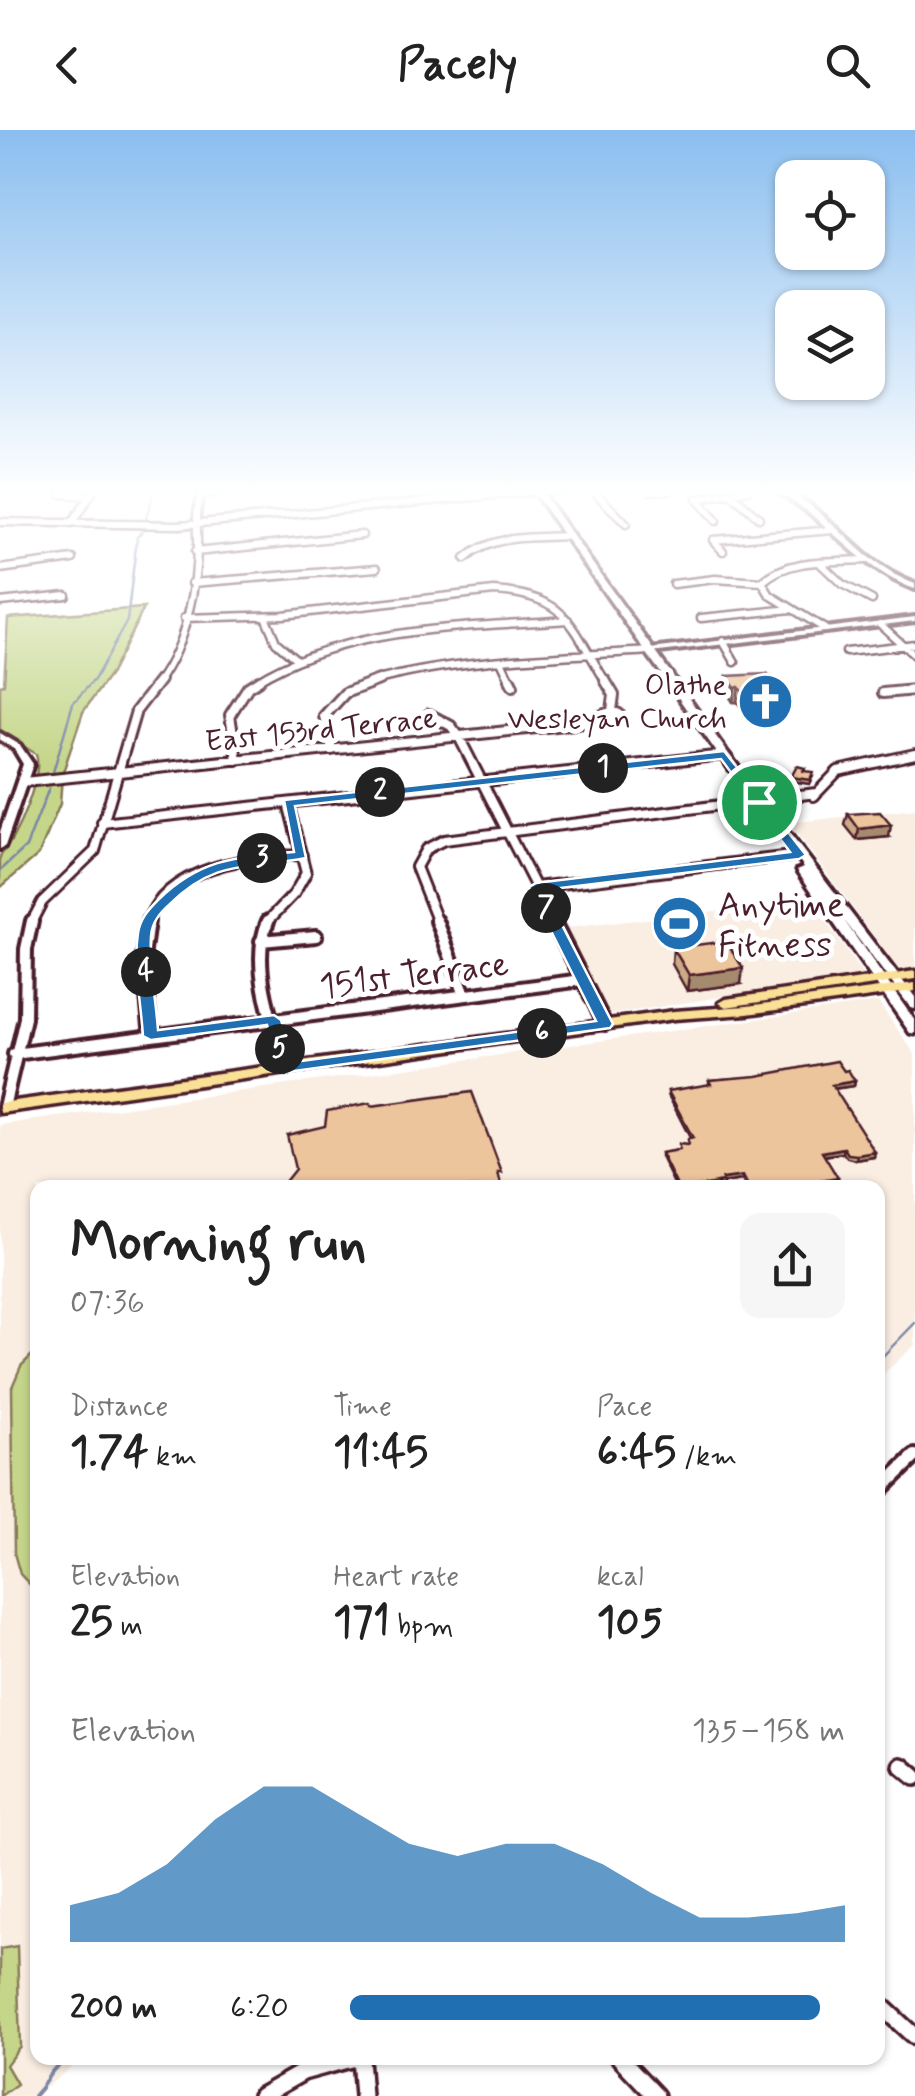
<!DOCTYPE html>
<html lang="en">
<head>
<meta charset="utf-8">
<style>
  body { margin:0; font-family:Mynerve,sans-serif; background:#f6f6f6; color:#222; height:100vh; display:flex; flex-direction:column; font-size:38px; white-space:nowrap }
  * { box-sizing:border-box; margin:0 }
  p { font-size:32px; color:#767676 }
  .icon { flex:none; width:55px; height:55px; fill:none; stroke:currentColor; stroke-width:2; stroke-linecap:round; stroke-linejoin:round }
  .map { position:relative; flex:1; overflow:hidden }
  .panel { position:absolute; left:30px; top:1050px; width:855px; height:885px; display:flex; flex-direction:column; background:#fff; border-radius:20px; box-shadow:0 2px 8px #0004 }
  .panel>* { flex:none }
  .controls { position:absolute; left:775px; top:30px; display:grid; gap:20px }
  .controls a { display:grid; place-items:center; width:110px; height:110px; border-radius:20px; background:#fff; box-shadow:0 2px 8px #0004; font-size:50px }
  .pin { position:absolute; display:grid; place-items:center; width:85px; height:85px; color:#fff; margin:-42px; border:5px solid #fff; border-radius:50%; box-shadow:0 2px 10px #0007 }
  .km { position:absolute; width:50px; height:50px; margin:-25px; border-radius:50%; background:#222; color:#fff; font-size:28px; line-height:50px; text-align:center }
  .round { display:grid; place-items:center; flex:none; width:105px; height:105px; border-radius:20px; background:#f6f6f6 }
  .overview { display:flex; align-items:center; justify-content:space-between; height:170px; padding:0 40px }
  h1 { font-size:55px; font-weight:700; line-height:75px }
  .figures { display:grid; grid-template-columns:repeat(3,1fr); gap:15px; height:170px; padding:10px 40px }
  .figures div { display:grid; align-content:center }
  .figures b { font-size:42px; font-weight:700 }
  .figures small { font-size:28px; font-weight:400 }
  .figures p { font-size:28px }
  .chart { height:280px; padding:20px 40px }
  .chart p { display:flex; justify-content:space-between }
  .chart svg { width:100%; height:180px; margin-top:10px; fill:#1f6fb2; opacity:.7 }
  ul { padding:0 40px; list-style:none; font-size:32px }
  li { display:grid; grid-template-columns:160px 120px 1fr; align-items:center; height:75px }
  li i { height:25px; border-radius:12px; background:#1f6fb2 }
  header { display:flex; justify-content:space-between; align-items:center; height:130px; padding:0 40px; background:#fff; font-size:45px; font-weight:700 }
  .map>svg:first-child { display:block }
  .built { fill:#faeee2 }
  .green { fill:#c5d68a; stroke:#887a5a; stroke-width:2.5 }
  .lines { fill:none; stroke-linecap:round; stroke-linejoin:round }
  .stream-far1 { stroke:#7c87a7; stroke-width:2.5 }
  .stream { stroke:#7c87a7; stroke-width:4 }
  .minor-far4-casing { stroke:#4a1f2b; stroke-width:11 }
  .minor-far3-casing { stroke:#4a1f2b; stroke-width:14 }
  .minor-far2-casing { stroke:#4a1f2b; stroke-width:18 }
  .minor-far1-casing { stroke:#4a1f2b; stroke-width:20 }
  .minor-casing { stroke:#4a1f2b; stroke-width:22 }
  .tertiary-casing { stroke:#4a1f2b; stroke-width:8 }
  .secondary-casing { stroke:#4a1f2b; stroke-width:7 }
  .primary-casing { stroke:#4a1f2b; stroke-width:7 }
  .minor-far4 { stroke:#fff; stroke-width:6 }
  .minor-far3 { stroke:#fff; stroke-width:8 }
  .minor-far2 { stroke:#fff; stroke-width:10 }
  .minor-far1 { stroke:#fff; stroke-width:12 }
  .minor { stroke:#fff; stroke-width:15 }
  .tertiary { fill:#fff; fill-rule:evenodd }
  .secondary { fill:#fff; fill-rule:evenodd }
  .primary { fill:#fadf96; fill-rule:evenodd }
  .wall { fill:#cca987; stroke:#4a1f2b; stroke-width:2.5 }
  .shaded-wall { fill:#a68a6e; stroke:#4a1f2b; stroke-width:2.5 }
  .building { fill:#edc59d; stroke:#4a1f2b; stroke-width:2.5 }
  .route { fill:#1f6fb2; stroke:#fff; stroke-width:2.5; fill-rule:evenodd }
  .labels { text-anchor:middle; stroke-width:10; stroke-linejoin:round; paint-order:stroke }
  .far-poi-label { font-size:30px; fill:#4a1f2b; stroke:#fff; text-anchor:end }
  .far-street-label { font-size:30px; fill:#4a1f2b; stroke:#fff }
  .poi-label { font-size:35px; fill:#4a1f2b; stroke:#fff; text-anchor:start }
  .street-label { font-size:35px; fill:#4a1f2b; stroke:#fff }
</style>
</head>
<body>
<header><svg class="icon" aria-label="back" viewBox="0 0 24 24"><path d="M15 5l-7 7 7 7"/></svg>Pacely<svg class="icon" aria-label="search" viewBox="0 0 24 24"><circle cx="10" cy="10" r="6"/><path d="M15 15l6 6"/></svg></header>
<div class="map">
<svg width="915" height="1966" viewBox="0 0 915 1966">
  <rect width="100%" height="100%" fill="#fff"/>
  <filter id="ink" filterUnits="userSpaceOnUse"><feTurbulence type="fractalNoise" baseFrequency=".01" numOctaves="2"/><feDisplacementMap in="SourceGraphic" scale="20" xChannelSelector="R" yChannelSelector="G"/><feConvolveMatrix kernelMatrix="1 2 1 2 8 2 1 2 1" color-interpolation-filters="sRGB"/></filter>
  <g filter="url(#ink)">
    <!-- built -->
    <path class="built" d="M915 679V840L906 841 897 837 789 693Z
      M811 770 863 845 600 886 557 799Z
      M878 872 915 924V1215L878 1249V1058H38V1928H82L36 1966H0V995Z"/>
    <!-- green -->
    <path class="green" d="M144 478 111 543 83 582 62 645 60 674 39 724 0 758V726C17 709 43 644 36 624L0 601V555L4 554 8 488Z
      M37 1220V1462L20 1444 14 1423 12 1257 21 1236Z
      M17 1816 20 1916 6 1935 17 1954 0 1966V1819Z"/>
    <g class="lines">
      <!-- stream-far1 -->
      <path class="stream-far1" d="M145 392 154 360
        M53 642 73 573 94 550 127 491 137 407 143 400
        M0 741 26 717 49 658
        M878 1231 915 1193"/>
      <!-- stream -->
      <path class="stream" d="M34 1966C52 1948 43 1944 69 1928"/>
      <defs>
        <path id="minor-far4" d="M541 360 537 361 571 360
          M593 360 626 394
          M650 361 671 360
          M61 364 89 366
          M200 364 251 360
          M731 364 759 388
          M716 391 697 369 748 360
          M0 392 179 395 537 361
          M71 394 94 360
          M723 421 713 410 833 400
          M195 422 362 405
          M465 429C493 403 533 408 569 406
          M821 434 842 454 872 470
          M0 439 73 429
          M762 452 770 465 825 499
          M192 453 377 438
          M673 454 715 449 762 452C790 427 831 432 866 430
          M0 472 66 465
          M265 486 276 512 297 530
          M184 488 283 485 494 461C568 465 571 496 606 552
          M701 488 792 479
          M880 494 915 526
          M723 511 735 532
          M846 522 915 514
          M502 533 511 552
          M158 552C186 514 198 455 197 407 197 389 196 378 202 360
          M255 552C346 495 465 498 568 490
          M370 552C461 527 557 527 651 521"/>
        <path id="minor-far3" d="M510 550 513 556
          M605 550 614 565 612 581
          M883 563 915 560
          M429 584 451 596 458 605 554 793
          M332 620 324 586 345 563 379 550
          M237 630 230 585 248 557 259 550
          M24 652 584 593 612 581 619 584
          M814 666 838 641 915 624
          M102 693 724 625
          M536 757 799 725
          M31 793 42 772 95 721 136 581 160 550
          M147 793C166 736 250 726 302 725
          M266 793 294 764 306 743 288 673
          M438 793 416 737 426 719 444 710 816 663"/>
        <path id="minor-far2" d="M148 791 143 828 151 906
          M268 791C249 833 273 896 287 938
          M437 791 465 865
          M553 791 605 894
          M261 811 316 806
          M14 924 582 850
          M4 977 25 888 26 819 32 791"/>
        <path id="minor-far1" d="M878 1362 915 1326"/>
        <path id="minor" d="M902 1636 915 1647
          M878 1873 915 1907
          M360 1928 363 1966
          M620 1928 656 1966
          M261 1966 303 1942 354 1928"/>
        <path id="tertiary" d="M777 360C803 360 845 408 867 426 882 438 897 447 915 454V459C875 445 848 416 816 388 804 378 789 369 777 360Z
          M915 487V491L651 523 647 521 651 519Z
          M0 603 20 615 33 634 5 716 0 719V702L23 634 14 619 0 610Z"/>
        <path id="secondary" d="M532 360H540L728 623 915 867V879L911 878 843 789 915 891V904L910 903 797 740 804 737 720 627Z"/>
        <path id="primary" d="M915 841V849L726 877 719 873 726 869Z
          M915 853V861L747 884 674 889 0 983V973L674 881 747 876Z"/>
      </defs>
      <!-- minor-far4 casing -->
      <use href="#minor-far4" class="minor-far4-casing"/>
      <!-- minor-far3 casing -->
      <use href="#minor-far3" class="minor-far3-casing"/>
      <!-- minor-far2 casing -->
      <use href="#minor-far2" class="minor-far2-casing"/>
      <!-- minor-far1 casing -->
      <use href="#minor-far1" class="minor-far1-casing"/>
      <!-- minor casing -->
      <use href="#minor" class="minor-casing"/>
      <!-- tertiary casing -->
      <use href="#tertiary" class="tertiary-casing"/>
      <!-- secondary casing -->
      <use href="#secondary" class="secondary-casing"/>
      <!-- primary casing -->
      <use href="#primary" class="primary-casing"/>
      <!-- minor-far4 -->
      <use href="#minor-far4" class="minor-far4"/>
      <!-- minor-far3 -->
      <use href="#minor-far3" class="minor-far3"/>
      <!-- minor-far2 -->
      <use href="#minor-far2" class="minor-far2"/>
      <!-- minor-far1 -->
      <use href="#minor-far1" class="minor-far1"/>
      <!-- minor -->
      <use href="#minor" class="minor"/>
      <!-- tertiary -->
      <use href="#tertiary" class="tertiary"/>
      <!-- secondary -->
      <use href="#secondary" class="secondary"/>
      <!-- primary -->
      <use href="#primary" class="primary"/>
    </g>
    <!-- wall -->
    <path class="wall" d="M727 546 777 574 760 575 759 584 747 585 737 572H733L725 560Z
      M803 641 813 646 809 654 791 651V647Z
      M848 684 889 707 857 710 845 695Z
      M673 818 741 854 687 861 672 834Z
      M844 941 855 951 854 956 834 959 874 1027 856 1030 847 1028 843 1023 824 1026 837 1052 811 1056 812 1058H746L742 1050 723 1053V1056L716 1058H676L661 1027V1023L678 1020 688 1015 690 1008 668 965V961L709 955V950Z"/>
    <!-- shaded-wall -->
    <path class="shaded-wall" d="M739 557 737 572H733L735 558Z
      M779 559 777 574 760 575 761 570 755 562Z
      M891 695 889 707 857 710 859 699Z
      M743 838 741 854 687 861 689 845Z
      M855 951 854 956 831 959 832 955Z
      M844 1018 843 1023 821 1026 822 1022Z
      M875 1022 874 1027 856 1030 857 1025Z
      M743 1046 742 1050 723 1053V1056L689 1058 722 1049Z
      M838 1048 837 1052 808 1057 809 1053Z"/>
    <!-- building -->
    <path class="building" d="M767 544 779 559 755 562 761 570 749 571 739 557 735 558 727 546Z
      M797 636 805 638 803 641 813 642 810 650 791 647Z
      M880 682 891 695 859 699 848 684Z
      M726 811 743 838 689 845 673 818Z
      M837 931 844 941 848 940 855 951 832 955 875 1022 857 1025 848 1024 844 1018 822 1022 838 1048 809 1053 812 1058H749L743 1046 722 1049 723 1052 689 1058H678L661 1023 679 1020V1014L688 1015V1009L693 1008 668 961 711 954 709 950 757 946Z
      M472 962 502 1043H498L502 1058H280L295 1039 287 1005 325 996 327 981 370 973 371 976Z"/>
  </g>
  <!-- sky -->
  <linearGradient id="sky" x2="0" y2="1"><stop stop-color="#8abeef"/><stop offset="0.57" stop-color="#fff"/><stop offset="1" stop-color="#fff" stop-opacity="0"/></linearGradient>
  <rect width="915" height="635" fill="url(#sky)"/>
  <!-- route -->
  <path class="route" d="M724 621 806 725 799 729 544 760 613 894 610 898 287 942 279 938 267 895 151 910 143 906C141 874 133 835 138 803 140 789 148 780 158 770 201 728 237 727 294 722L284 670ZM721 629 790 722 536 753 529 757 596 891 293 932 281 890 274 885 158 900C156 870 149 837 151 806 152 792 160 783 170 774 215 729 249 739 306 728L295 676Z"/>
  <!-- icons -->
  <defs>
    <symbol id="church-disc" viewBox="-11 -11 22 22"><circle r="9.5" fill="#1f6fb2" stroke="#fff"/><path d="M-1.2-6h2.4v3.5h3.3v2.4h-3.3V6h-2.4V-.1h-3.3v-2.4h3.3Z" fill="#fff"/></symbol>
    <symbol id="stadium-disc" viewBox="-11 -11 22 22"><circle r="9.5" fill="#1f6fb2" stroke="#fff"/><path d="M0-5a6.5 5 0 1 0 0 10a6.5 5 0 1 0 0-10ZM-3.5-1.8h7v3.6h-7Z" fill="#fff"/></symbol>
  </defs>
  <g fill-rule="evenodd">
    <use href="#church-disc" x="734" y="540" width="63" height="63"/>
    <use href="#stadium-disc" x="648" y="762" width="63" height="63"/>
  </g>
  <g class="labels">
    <!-- far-poi labels -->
    <g class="far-poi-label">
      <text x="727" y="564">Olathe<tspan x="727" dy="34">Wesleyan Church</tspan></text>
    </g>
    <!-- far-street labels -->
    <g class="far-street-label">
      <text transform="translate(321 599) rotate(-6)" y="10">East 153rd Terrace</text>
    </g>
    <!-- poi labels -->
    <g class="poi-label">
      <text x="718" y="786">Anytime<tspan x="718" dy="40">Fitness</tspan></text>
    </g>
    <!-- street labels -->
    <g class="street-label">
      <text transform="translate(414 844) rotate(-7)" y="12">151st Terrace</text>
    </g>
  </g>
</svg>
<div class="controls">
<a><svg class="icon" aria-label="locate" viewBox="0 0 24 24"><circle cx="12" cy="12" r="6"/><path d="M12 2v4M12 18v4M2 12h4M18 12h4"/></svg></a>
<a><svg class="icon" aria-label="layers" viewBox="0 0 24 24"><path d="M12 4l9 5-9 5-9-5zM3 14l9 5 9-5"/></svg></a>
</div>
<div class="pin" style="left:759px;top:672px;background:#1e9e55"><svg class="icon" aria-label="arrive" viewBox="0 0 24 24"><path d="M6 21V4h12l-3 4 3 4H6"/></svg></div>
<b class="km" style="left:603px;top:638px">1</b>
<b class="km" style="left:380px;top:662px">2</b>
<b class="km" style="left:262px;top:728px">3</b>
<b class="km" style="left:146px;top:842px">4</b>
<b class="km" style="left:280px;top:919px">5</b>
<b class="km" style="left:542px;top:903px">6</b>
<b class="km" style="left:546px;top:778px">7</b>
<section class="panel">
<div class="overview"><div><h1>Morning run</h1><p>07:36</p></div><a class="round"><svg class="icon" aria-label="share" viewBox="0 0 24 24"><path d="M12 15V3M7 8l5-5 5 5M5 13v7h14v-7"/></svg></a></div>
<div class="figures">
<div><p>Distance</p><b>1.74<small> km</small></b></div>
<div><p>Time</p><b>11:45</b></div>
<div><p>Pace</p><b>6:45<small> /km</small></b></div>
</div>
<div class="figures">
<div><p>Elevation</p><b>25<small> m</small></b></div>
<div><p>Heart rate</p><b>171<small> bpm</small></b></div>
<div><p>kcal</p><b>105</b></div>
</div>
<div class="chart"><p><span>Elevation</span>135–158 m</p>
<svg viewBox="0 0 160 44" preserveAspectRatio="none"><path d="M0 44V35L10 32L20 25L30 14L40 6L50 6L60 13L70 20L80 23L90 20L100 20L110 25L120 32L130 38L140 38L150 37L160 35V44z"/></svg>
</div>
<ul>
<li><b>200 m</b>6:20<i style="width:95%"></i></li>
</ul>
</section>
</div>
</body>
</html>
